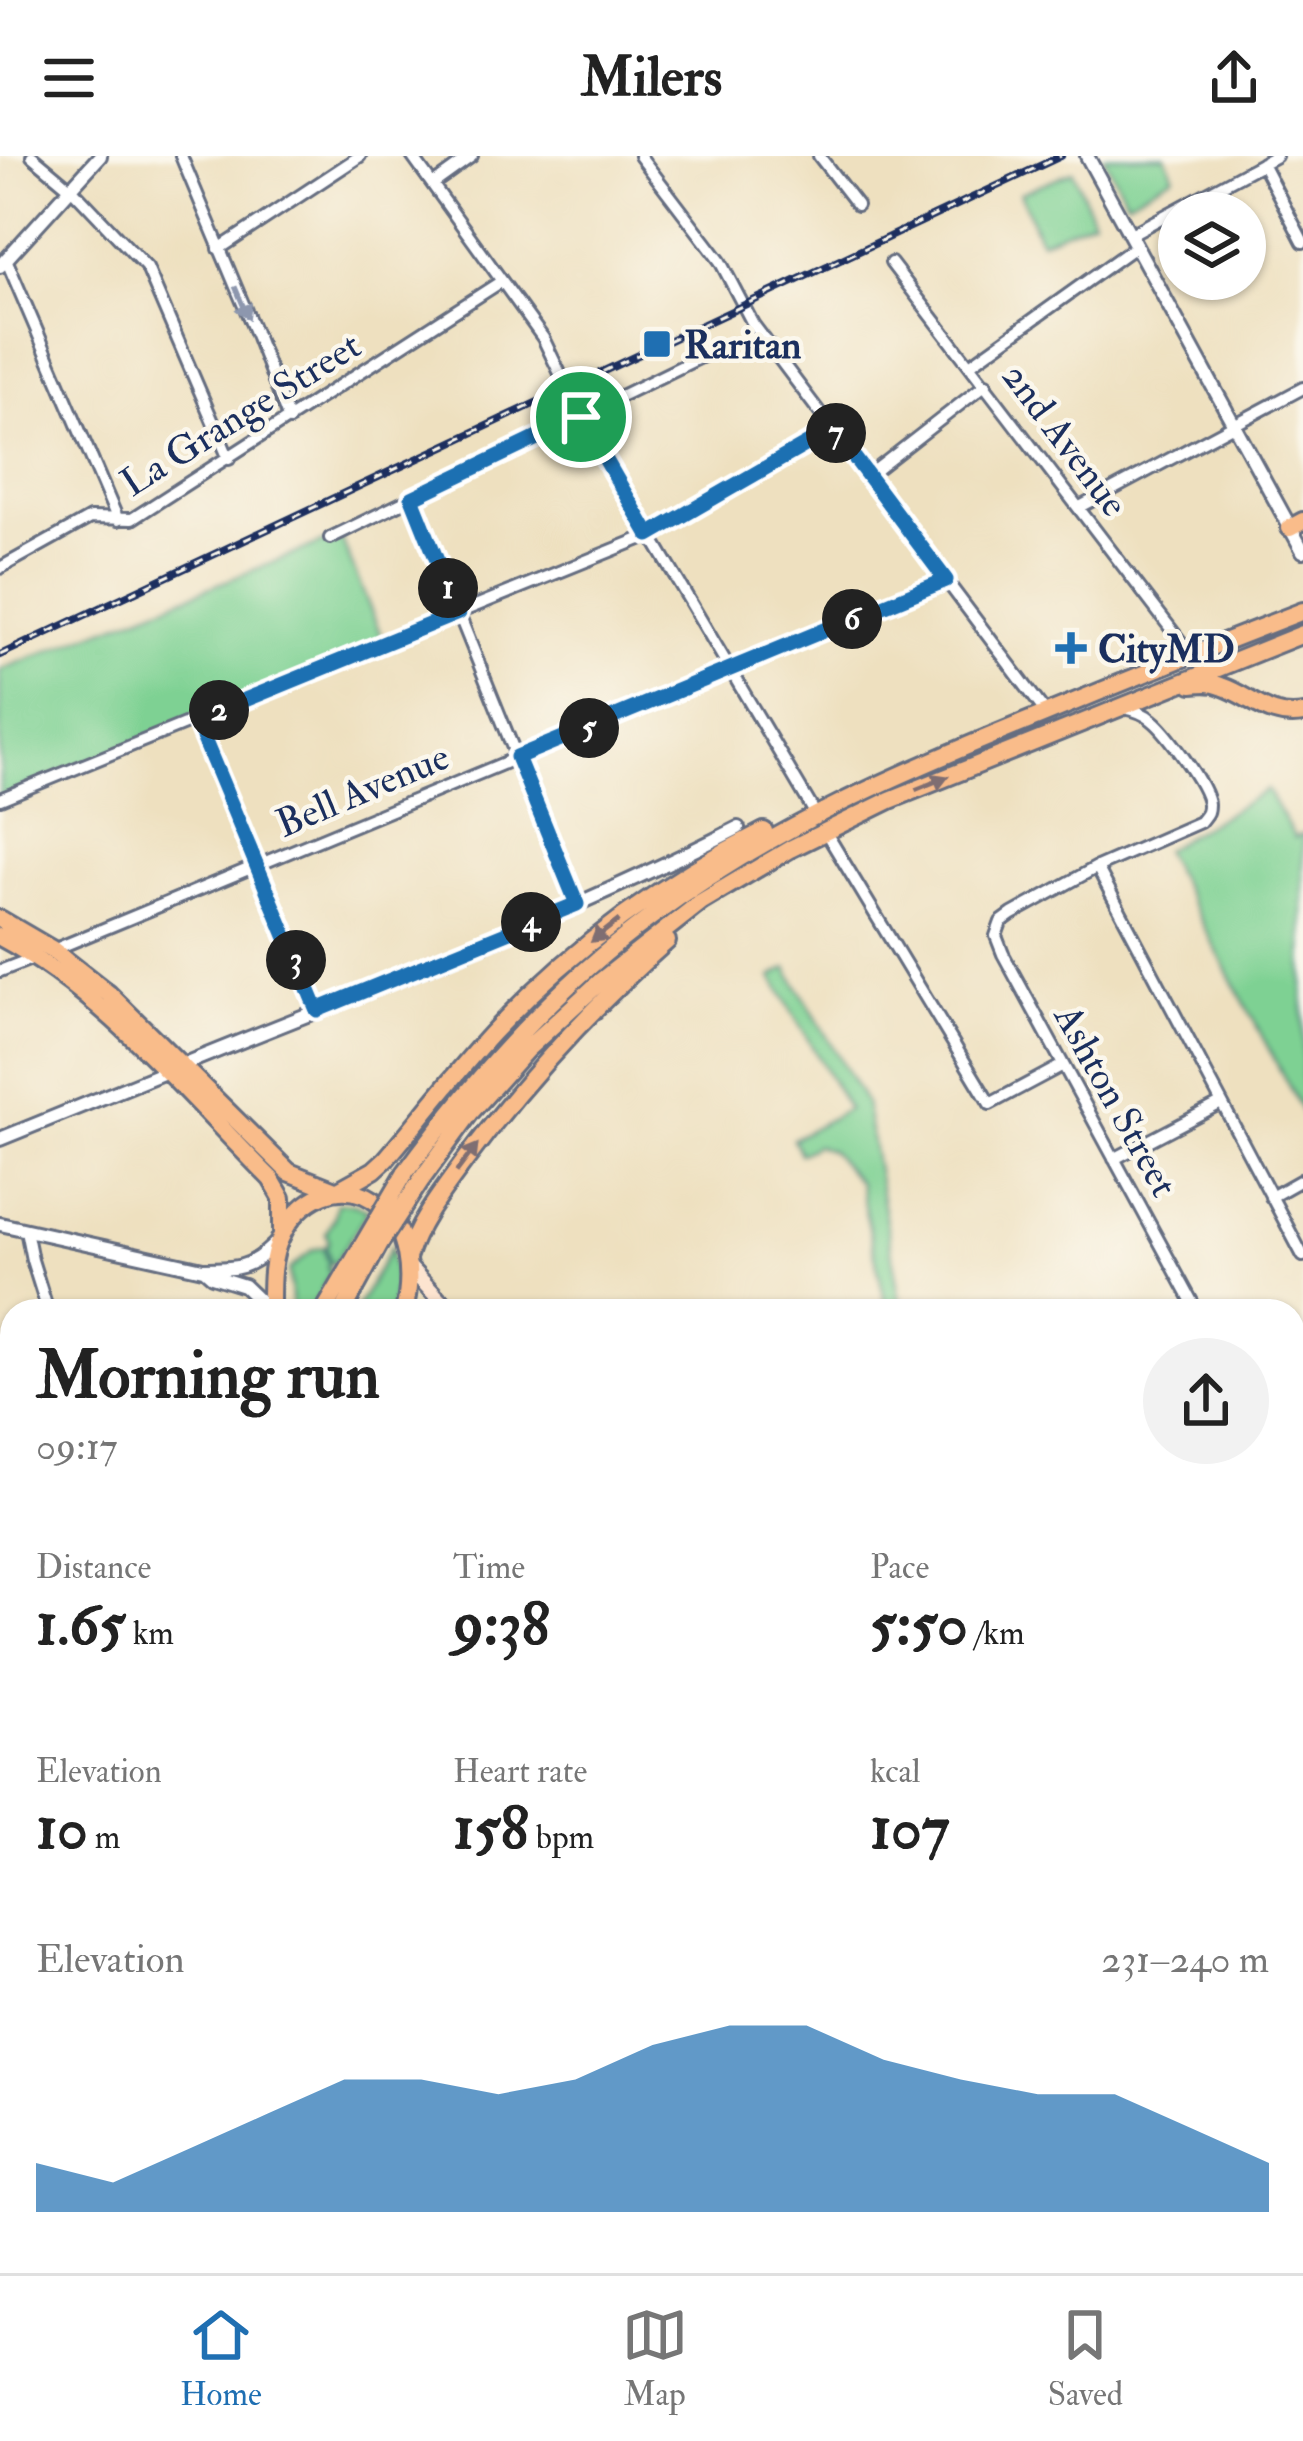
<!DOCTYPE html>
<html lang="en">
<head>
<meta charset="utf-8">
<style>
  body { margin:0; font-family:"IM FELL Double Pica",serif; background:#f2f2f2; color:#222; height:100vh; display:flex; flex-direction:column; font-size:45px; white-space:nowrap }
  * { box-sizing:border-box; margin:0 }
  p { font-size:39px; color:#767676 }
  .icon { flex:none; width:66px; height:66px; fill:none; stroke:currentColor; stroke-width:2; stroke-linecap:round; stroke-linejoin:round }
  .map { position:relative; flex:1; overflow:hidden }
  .side { position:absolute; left:0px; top:1143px; width:1305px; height:975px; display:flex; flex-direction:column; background:#fff; border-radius:36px 36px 0 0; box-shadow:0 3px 9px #0004 }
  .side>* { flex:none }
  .tools { position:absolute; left:1158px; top:36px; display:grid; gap:24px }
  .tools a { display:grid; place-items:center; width:108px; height:108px; border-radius:50%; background:#fff; box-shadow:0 3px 9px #0004; font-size:60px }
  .pin { position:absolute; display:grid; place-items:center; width:102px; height:102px; color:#fff; margin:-51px; border:6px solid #fff; border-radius:50%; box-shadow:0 3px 12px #0007 }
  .km { position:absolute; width:60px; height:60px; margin:-30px; border-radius:50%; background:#222; color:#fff; font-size:33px; line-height:60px; text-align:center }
  .round { display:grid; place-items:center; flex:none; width:126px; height:126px; border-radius:63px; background:#f2f2f2 }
  .summary { display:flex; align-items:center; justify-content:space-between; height:204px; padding:0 36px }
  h1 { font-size:66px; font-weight:700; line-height:90px }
  .metrics { display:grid; grid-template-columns:repeat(3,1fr); gap:18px; height:204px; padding:12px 36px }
  .metrics div { display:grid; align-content:center }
  .metrics b { font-size:60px; font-weight:700 }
  .metrics small { font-size:33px; font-weight:400 }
  .metrics p { font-size:33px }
  .chart { height:336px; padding:24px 36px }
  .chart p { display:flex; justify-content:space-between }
  .chart svg { width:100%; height:216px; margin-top:12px; fill:#1f6fb2; opacity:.7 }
  header { display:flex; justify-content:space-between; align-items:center; height:156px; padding:0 36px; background:#fff; font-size:54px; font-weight:700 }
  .menu { display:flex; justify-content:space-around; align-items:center; height:168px; border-top:3px solid #e0e0e0; background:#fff; font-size:33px; color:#767676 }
  .menu a { display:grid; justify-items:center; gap:6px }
  .menu .selected { color:#1f6fb2 }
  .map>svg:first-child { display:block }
  .green { fill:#7ed193; stroke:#4c8078; stroke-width:3 }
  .forest { fill:#66b37d; stroke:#40716e; stroke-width:3 }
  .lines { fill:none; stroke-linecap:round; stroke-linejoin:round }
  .stream { stroke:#47aac6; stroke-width:3 }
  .minor-casing { stroke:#656d80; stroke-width:16 }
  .tertiary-casing { stroke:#656d80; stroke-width:18 }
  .secondary-casing { stroke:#656d80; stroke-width:20 }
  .trunk-casing { stroke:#656d80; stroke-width:22 }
  .minor { stroke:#fff; stroke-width:10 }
  .tertiary { stroke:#fff; stroke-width:12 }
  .secondary { stroke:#fde4d0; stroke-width:14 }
  .trunk { stroke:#f9bc8a; stroke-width:16 }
  .rail-casing { stroke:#1b2f5e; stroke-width:8 }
  .rail { stroke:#fbf7ec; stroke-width:3; stroke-dasharray:9; stroke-linecap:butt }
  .trunk-bridge-casing { stroke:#656d80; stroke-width:22; stroke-linecap:butt }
  .trunk-bridge { stroke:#f9bc8a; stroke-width:16 }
  .oneway { fill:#8d97ae }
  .oneway2 { fill:#7f6e72 }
  .route-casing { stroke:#fff; stroke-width:24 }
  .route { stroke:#1f6fb2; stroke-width:15 }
  .poi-dot { fill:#1f6fb2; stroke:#fbf7ec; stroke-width:4.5 }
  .labels { text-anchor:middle; stroke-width:9; stroke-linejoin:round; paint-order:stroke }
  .poi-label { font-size:39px; font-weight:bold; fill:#1b2f5e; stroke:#fbf7ec; text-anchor:start }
  .street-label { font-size:39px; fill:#1b2f5e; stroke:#fbf7ec }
</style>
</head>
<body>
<header><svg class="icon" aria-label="menu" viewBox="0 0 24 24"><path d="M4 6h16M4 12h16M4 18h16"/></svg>Milers<svg class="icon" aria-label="share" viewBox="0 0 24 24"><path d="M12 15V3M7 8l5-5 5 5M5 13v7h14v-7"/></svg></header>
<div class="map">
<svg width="1303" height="2117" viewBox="0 0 1303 2117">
  <rect width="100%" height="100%" fill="#fbf7ec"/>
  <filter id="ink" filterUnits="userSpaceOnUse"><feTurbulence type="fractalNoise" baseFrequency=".00833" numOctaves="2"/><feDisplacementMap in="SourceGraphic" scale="24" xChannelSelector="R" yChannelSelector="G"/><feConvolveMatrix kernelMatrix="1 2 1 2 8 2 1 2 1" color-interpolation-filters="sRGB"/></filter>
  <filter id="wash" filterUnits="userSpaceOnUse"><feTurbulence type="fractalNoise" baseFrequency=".004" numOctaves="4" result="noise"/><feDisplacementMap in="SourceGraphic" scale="48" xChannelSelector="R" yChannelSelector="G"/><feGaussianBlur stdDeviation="2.7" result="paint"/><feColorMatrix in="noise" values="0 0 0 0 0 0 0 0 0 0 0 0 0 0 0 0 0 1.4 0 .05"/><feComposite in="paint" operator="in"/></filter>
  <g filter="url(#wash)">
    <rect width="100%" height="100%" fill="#eee0bf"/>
    <!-- green -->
    <path class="green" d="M1103 0H1165L1174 19 1127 45Z
      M1073 15 1093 63 1040 85 1020 37Z
      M340 380 383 484 0 642V514Z
      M1267 634 1295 682 1303 678V957L1163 694Z
      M787 812 865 946 901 1150 1003 1140 1010 1155H900L885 1145 859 1027 831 995 816 989 800 998 793 983 848 953 772 821Z
      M337 1047 354 1048 368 1054 335 1107H331L326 1091 329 1085 326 1077 334 1062Z
      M323 1091 329 1109 327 1111 330 1115 332 1113 311 1155H292L289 1114 312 1094Z
      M391 1091 395 1121 392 1155H355Z
      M1293 1365 1303 1368V2117H1053L1049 2106H1293Z"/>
    <!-- forest -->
    <path class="forest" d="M24 2106H277L271 2110 260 2107 251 2117H22Z
      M287 2106H643L645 2117H276L286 2112Z"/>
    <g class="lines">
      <!-- stream -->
      <path class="stream" d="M523 2117 525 2106"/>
    </g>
  </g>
  <g filter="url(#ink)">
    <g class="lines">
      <defs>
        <path id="minor" d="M32 0 75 36 147 112 229 303
          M181 0 257 181 289 264
          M412 0 543 182 581 261 815 657
          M640 0 720 105 753 168 1046 557
          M819 0 857 49
          M1262 7 1303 86
          M433 28 472 0
          M1131 78 1276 0
          M219 93 360 0
          M6 103 118 364
          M891 107 1191 499
          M971 208 1136 90
          M868 320 986 228
          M412 342 576 748
          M1080 351 1303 232
          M330 382 705 199
          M0 412 90 362 132 363 502 125
          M1124 552C1135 554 1144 557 1152 564 1166 575 1207 630 1208 648 1208 658 1206 658 1200 666L1097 711 1012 758 1001 766 996 780 1003 798 1197 1155
          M196 564 317 854
          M0 643 640 383 833 273
          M825 675 990 948 1063 909
          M1097 711 1303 1100
          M53 794 946 424
          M0 815 36 801
          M1114 1003 1221 947
          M1271 1041 1303 1023
          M26 1074 32 1104 48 1155
          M0 1316 12 1312
          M0 1546 12 1576
          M0 1695 12 1691
          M954 2106 958 2117
          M1035 2106 1040 2117
          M720 2117V2106"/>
        <path id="tertiary" d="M1087 0 1303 395
          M0 110 100 0
          M182 909C368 833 559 764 738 672
          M0 983 165 916
          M0 1068 203 1113C237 1113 250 1113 275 1088
          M204 1113 212 1120 244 1130 270 1155"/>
        <path id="secondary" d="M408 1110 440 1144 457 1155
          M1293 1347 1303 1349"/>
        <path id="trunk" d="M1290 372 1303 365
          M1192 528C1202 527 1212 526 1221 530 1251 540 1269 564 1303 558
          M0 763 53 794 109 838 289 1016 335 1034
          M0 781C105 837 187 939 271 1023L282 1042V1077
          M405 1017C475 921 556 831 651 761 773 671 901 616 1040 560 1127 524 1215 489 1303 455
          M421 1024 470 957 527 893 602 824 701 746 790 693 890 644 1303 478
          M338 1034 374 1014 386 1003C422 961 455 917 492 877 570 794 662 726 764 675
          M407 1102C418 1066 442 1036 464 1006 525 924 591 852 667 785
          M271 1155C271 1130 270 1103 281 1081 298 1042 344 1018 380 1049 409 1074 413 1121 404 1155
          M0 2066 12 2032
          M0 2110 12 2071"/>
      </defs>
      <!-- minor casing -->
      <use href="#minor" class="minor-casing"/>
      <!-- tertiary casing -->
      <use href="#tertiary" class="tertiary-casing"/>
      <!-- secondary casing -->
      <use href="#secondary" class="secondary-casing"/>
      <!-- trunk casing -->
      <use href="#trunk" class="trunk-casing"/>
      <!-- minor -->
      <use href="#minor" class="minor"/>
      <!-- tertiary -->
      <use href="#tertiary" class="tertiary"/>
      <!-- secondary -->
      <use href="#secondary" class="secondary"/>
      <!-- trunk -->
      <use href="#trunk" class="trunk"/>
      <defs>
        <path id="rail" d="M0 499 1061 0"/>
      </defs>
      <!-- rail casing -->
      <use href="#rail" class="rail-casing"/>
      <!-- rail -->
      <use href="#rail" class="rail"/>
      <defs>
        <path id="trunk-bridge" d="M324 1155 405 1017
          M343 1155 380 1087 421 1024"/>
      </defs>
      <!-- trunk-bridge casing -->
      <use href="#trunk-bridge" class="trunk-bridge-casing"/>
      <!-- trunk-bridge -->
      <use href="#trunk-bridge" class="trunk-bridge"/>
    </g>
    <!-- one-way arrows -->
    <defs><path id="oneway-solid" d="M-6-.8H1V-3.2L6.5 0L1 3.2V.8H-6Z" transform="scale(3)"/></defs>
    <use class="oneway" href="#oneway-solid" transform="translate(242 147) rotate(67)"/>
    <g class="oneway2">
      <use href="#oneway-solid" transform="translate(932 627) rotate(-22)"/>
      <use href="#oneway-solid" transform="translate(605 775) rotate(142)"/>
      <use href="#oneway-solid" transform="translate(467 1002) rotate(-53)"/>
    </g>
  </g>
  <g class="lines" filter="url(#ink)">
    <defs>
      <path id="route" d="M581 261 649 379 833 273 946 424 517 601 577 748 317 854 196 564 458 457 412 342Z"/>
    </defs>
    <!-- route casing -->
    <use href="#route" class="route-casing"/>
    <!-- route -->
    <use href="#route" class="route"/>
  </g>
  <!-- markers -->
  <g class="poi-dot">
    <rect x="642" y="173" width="30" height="30" rx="6"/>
    <path d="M1065 474h12v12h12v12h-12v12h-12v-12h-12v-12h12z"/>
  </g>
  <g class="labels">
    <!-- poi labels -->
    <g class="poi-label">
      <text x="684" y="202">Raritan</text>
      <text x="1098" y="506">CityMD</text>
    </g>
    <!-- street labels -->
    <g class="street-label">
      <text transform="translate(240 257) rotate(-32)" y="14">La Grange Street</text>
      <text transform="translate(1066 283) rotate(53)" y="14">2nd Avenue</text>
      <text transform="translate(362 633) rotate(-23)" y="14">Bell Avenue</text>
      <text transform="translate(1117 944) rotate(61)" y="14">Ashton Street</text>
    </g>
  </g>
</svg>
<div class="tools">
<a><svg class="icon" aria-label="layers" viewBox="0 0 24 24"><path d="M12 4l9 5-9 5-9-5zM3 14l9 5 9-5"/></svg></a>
</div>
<div class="pin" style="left:581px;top:261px;background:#1e9e55"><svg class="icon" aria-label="arrive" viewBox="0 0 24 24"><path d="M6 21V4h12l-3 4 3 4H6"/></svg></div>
<b class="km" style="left:448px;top:432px">1</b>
<b class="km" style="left:219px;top:554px">2</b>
<b class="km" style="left:296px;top:804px">3</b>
<b class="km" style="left:531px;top:766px">4</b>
<b class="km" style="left:589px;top:572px">5</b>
<b class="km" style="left:852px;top:463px">6</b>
<b class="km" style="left:836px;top:277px">7</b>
<section class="side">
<div class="summary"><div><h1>Morning run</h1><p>09:17</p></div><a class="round"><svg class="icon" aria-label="share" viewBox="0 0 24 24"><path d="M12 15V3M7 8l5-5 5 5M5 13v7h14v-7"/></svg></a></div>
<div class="metrics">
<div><p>Distance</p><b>1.65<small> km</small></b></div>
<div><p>Time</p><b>9:38</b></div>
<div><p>Pace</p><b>5:50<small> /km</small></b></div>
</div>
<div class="metrics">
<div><p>Elevation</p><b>10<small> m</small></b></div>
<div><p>Heart rate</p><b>158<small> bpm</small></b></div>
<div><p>kcal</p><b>107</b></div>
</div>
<div class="chart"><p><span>Elevation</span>231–240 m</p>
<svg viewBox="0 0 160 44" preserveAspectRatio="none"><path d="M0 44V34L10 38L20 31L30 24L40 17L50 17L60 20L70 17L80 10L90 6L100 6L110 13L120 17L130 20L140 20L150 27L160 34V44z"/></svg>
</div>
</section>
</div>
<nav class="menu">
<a class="selected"><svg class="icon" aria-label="home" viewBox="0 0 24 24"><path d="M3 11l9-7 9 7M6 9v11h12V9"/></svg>Home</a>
<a><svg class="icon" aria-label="map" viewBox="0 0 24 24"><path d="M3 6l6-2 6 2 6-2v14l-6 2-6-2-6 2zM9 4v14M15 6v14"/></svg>Map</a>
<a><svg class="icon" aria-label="saved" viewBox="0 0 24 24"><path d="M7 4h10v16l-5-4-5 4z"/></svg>Saved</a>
</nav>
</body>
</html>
